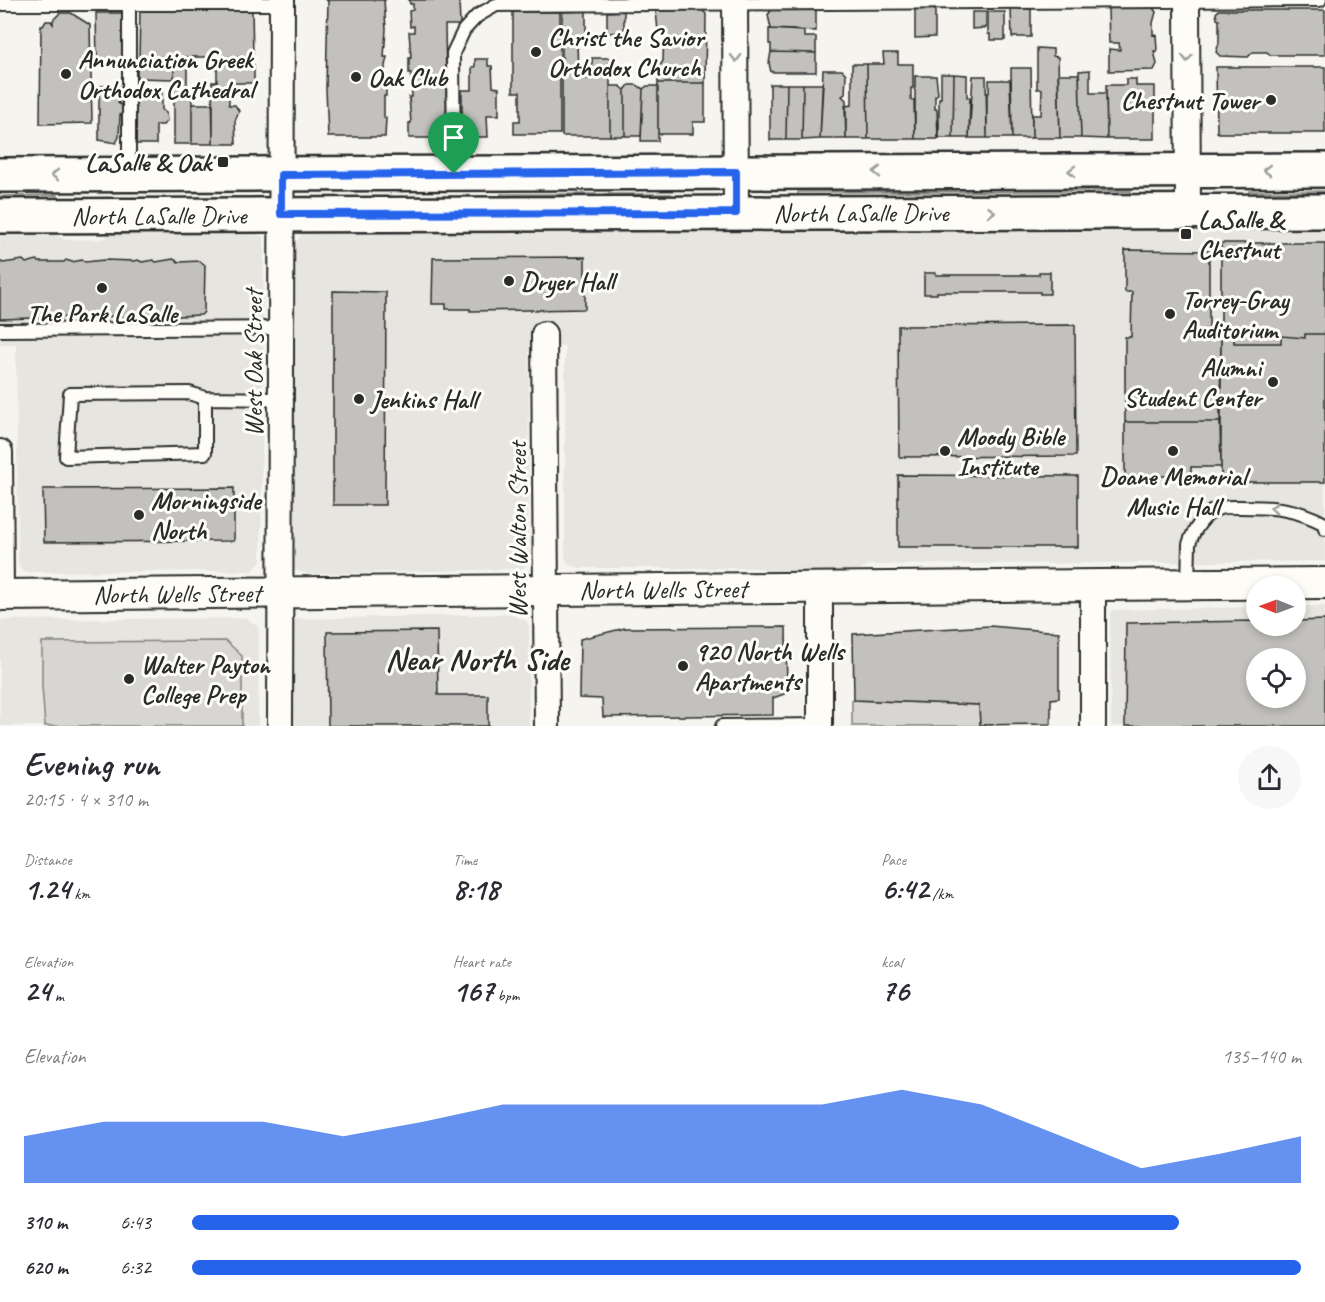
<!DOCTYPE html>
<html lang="en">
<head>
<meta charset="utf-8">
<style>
  body { margin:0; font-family:Caveat,sans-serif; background:#f7f7f7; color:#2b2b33; height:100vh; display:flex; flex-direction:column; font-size:22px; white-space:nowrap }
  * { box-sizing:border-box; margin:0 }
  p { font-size:20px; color:#7c7c81 }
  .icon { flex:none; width:33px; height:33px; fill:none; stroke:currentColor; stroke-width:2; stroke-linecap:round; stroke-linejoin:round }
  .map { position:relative; height:726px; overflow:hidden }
  .panel { display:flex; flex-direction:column; background:#fff; flex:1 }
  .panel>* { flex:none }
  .needle { width:39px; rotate:271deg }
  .controls { position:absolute; left:1246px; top:576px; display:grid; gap:12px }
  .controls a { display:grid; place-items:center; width:60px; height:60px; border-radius:50%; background:#fff; box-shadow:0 3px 9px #0003; font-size:30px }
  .pin { position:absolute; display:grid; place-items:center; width:51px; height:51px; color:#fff; margin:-62px -26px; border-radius:50% 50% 50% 0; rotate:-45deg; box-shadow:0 0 6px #0007 }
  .pin .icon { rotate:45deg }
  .round { display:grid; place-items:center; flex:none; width:63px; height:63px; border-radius:32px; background:#f7f7f7 }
  .head { display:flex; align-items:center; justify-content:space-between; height:102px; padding:0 24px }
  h1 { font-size:33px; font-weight:600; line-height:45px }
  .figures { display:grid; grid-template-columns:repeat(3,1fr); gap:9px; height:102px; padding:6px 24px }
  .figures div { display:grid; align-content:center }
  .figures b { font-size:30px; font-weight:600 }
  .figures small { font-size:16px; font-weight:400 }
  .figures p { font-size:16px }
  .chart { height:168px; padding:12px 24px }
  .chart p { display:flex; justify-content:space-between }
  .chart svg { width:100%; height:108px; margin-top:6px; fill:#2563eb; opacity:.7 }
  ul { padding:0 24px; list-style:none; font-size:20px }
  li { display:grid; grid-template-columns:96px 72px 1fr; align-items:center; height:45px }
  li i { height:15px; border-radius:8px; background:#2563eb }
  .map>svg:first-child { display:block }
  .built { fill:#e6e5e0; fill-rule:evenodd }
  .green { fill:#d7d6d2; stroke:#81807e; stroke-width:1.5 }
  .building { fill:#c2c1be; stroke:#2b2b2b; stroke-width:1.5; fill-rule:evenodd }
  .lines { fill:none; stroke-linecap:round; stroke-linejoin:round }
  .service-casing { stroke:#2b2b2b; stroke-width:16 }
  .minor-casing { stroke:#2b2b2b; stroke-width:28 }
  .tertiary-casing { stroke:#2b2b2b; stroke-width:34 }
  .secondary-casing { stroke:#2b2b2b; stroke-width:38 }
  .service { stroke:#fdfcf7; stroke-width:12 }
  .minor { stroke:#fdfcf7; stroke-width:24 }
  .tertiary { stroke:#fdfcf7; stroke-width:30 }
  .secondary { stroke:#fdfcf7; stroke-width:33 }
  .oneway { stroke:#9e9e9b }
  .route-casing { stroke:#fff; stroke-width:12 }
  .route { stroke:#2563eb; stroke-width:8 }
  .poi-dot { fill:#2b2b2b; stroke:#fdfcf7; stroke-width:2 }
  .labels { text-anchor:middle; stroke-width:6; stroke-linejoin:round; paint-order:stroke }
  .poi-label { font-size:26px; font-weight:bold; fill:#2b2b2b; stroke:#fdfcf7; text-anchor:start }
  .street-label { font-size:26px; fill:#2b2b2b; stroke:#fdfcf7 }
  .district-label { font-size:32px; font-weight:bold; fill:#2b2b2b; stroke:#fdfcf7 }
</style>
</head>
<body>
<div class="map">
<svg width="1325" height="726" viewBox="0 0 1325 726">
  <rect width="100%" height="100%" fill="#f5f4ef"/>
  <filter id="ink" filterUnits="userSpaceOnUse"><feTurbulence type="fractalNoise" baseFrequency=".0167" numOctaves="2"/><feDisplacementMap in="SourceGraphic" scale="12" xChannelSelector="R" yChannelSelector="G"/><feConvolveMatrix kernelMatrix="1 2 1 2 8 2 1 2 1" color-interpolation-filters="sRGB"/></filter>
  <g filter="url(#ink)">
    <!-- built -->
    <path class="built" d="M1325 228V561L867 565 859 571 767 572 761 568H579L568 564 565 556V346H529L528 560 526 566 522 569 309 574 296 571 292 568V343L296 337V244L301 234 306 232Z
      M119 229 257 232 264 238 261 560 253 571 28 572 22 571 18 563 16 344H0V232L50 231 66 240 103 239Z
      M1296 606H1325V726H1111L1110 614 1113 610 1257 607V626H1296ZM1257 658H1296V698H1257Z
      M511 614 527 621 529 627V726H288L291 627 296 619Z
      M247 618 258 627 259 633 258 726H0V620Z"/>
    <!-- green -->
    <path class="green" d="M1131 191V198L798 199V192Z
      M1249 191H1325V197H1249Z
      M501 194H671V200L501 201Z
      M57 195 58 202 0 203V196Z
      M226 641 242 656V726H45L42 686V642Z
      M852 700 979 705 980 726H852Z"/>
    <!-- building -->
    <path class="building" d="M326 0H386H384L386 29 384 57H387L385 66 386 96H384V118H386L385 137H328L326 88 328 1Z
      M409 0H459L460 25H445L447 138H409V123H411L409 97H412L411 73H409V58H411L409 32H414V26L410 27 409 11 413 10V4H410Z
      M1011 8 1031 9V37H1012Z
      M1108 8H1153L1156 12 1153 23V35L1156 34 1157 51H1154L1157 64 1154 70 1109 71V49L1120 50 1119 43H1109Z
      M772 9H816V31L771 29 768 15Z
      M915 9H935V37L915 38Z
      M702 10 706 14 705 83H658V68L663 61 664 32 658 31 656 11Z
      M1219 10H1325V55H1270L1267 52H1253L1248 57 1220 56 1216 52 1219 43V20L1217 19 1216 13Z
      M140 11H252L253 57H139Z
      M586 11V41H577L578 78 592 79V58H610V136H562V12Z
      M624 11V32L607 33V12Z
      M513 12H560V134H514V121H520V92H513Z
      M972 12H986V28L972 29Z
      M988 12H1005V40H990V34H988Z
      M60 13H71L90 25 92 123 40 124 41 26H43L46 21H51L53 24V20Z
      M96 13H125V60H97Z
      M769 29 804 31V37H816V53L771 52V44H769Z
      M1037 48 1053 49V56L1058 57 1060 138H1032V115H1041L1042 89H1037Z
      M771 52 816 53V72H771L769 63Z
      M883 53H898V64H913V88H911V100H914L915 139H868L867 64H884Z
      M475 59H488V66H492L493 87 499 88V115H487L488 137H462V90H472V67H475Z
      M137 61H174V79L137 78Z
      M174 61H187V95H192V144H174Z
      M217 64 254 65V83H234V88H229V105H235L239 111 235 121 236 144H213L212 82H217Z
      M852 64H867L868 139H846L845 106 852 105Z
      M1216 67H1325V133H1219L1217 132Z
      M1011 68H1031L1032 138H1012Z
      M823 70H842L846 74 845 94 842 96 846 100V139H820Z
      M1090 70V93H1106L1107 139 1081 138 1079 71Z
      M941 74H954L953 138H939V98H941Z
      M954 74 967 75V97H970L969 138H953Z
      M1058 74H1079L1081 138H1060Z
      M915 76H936L938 94 935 96V109H937L938 139H915Z
      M973 76H986L987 138H969Z
      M1126 79H1136V86H1155V139H1107L1106 85H1126Z
      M989 80H1010L1012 138H987V93H989Z
      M658 83H705V122H693V134H658Z
      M770 84H787L786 140H770Z
      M787 84H803L802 140H786Z
      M803 84H823L820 139 802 140Z
      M629 85H637L643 89 641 136H625V90Z
      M99 86H119L123 88V98L118 103 123 106V113L120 115 119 137 116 143 99 140Z
      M610 86H620L625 90V136H610Z
      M647 86H658V141H641L643 89Z
      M136 89H162V110L166 113 167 121 163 125H156V144H136Z
      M192 104H213V144H192Z
      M1221 243H1325V334H1305V338L1281 336V343H1234V337H1221Z
      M1125 250 1209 251V337H1221L1220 422H1125V337H1131L1132 292H1125Z
      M585 257V309L470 311V309H446V304H432L433 258Z
      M173 259 179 262 200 261 205 265 204 312 201 315 179 316 177 318 172 316 151 318 142 316 140 318 136 316 118 318 113 316 82 321 72 317 0 319V261L3 263 23 260 26 263 37 260 39 262H64L66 260 72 262 82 260 85 262 104 260 135 261 138 260 142 262 153 260 156 262Z
      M1039 272H1050V294H1040V292H937V294H924V273H936V275H1039Z
      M333 291 386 292 385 505H333Z
      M1075 325 1076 456 899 457 898 326Z
      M1305 334H1325V482H1221V337H1234V343H1281V336L1305 338Z
      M1125 422H1220L1221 467H1191V476H1125Z
      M898 475 1078 476V547H898Z
      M234 488V541L44 542 43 489Z
      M1325 620V726H1125L1126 623 1257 621V626H1296V621ZM1257 658H1296V698H1257Z
      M990 626 1059 632V698L1051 699V724L980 725 979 705 854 700 853 634Z
      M786 627 787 693 773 698V715L603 717 602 699 579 698 580 639 625 628Z
      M437 631 438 695H488V726H328L327 632Z"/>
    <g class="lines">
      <defs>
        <path id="service" d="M0 4H282
          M454 172 453 53 464 30 477 16 496 5 1320 0
          M129 174V4
          M0 330 281 328
          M205 398V453L66 457 70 394 189 393 205 398 281 399
          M1188 584 1189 544C1193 531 1204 514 1217 509 1223 506 1233 507 1240 507 1273 507 1295 508 1325 524V529
          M722 726 820 725"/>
        <path id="minor" d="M735 0 736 213
          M1187 0 1188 211
          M544 334 547 726
          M0 452 1 595
          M280 726 282 0
          M820 726V587
          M1093 726V585"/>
        <g id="tertiary">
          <path id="s1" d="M0 595 1325 583"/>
        </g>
        <g id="secondary">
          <path d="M0 175 1325 170"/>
          <path id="s2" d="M0 216 1325 211"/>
        </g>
      </defs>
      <!-- service casing -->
      <use href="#service" class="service-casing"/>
      <!-- minor casing -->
      <use href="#minor" class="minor-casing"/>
      <!-- tertiary casing -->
      <use href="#tertiary" class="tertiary-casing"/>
      <!-- secondary casing -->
      <use href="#secondary" class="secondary-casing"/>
      <!-- service -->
      <use href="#service" class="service"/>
      <!-- minor -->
      <use href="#minor" class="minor"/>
      <!-- tertiary -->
      <use href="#tertiary" class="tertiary"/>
      <!-- secondary -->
      <use href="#secondary" class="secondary"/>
    </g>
    <!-- one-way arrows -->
    <defs><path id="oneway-chevron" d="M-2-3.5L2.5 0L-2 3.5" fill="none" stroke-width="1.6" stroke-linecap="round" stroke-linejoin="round" transform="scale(1.5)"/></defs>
    <g class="oneway">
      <use href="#oneway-chevron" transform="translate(736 58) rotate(90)"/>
      <use href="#oneway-chevron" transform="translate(1187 58) rotate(90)"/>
      <use href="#oneway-chevron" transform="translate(1267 170) rotate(180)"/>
      <use href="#oneway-chevron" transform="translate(1072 171) rotate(180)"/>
      <use href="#oneway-chevron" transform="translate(877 172) rotate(180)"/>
      <use href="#oneway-chevron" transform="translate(55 175) rotate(180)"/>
      <use href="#oneway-chevron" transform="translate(991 212)"/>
      <use href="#oneway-chevron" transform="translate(1274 508) rotate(-173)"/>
    </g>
  </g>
  <g class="lines" filter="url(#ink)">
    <defs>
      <path id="route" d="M736 172V213L281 214V175Z"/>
    </defs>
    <!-- route casing -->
    <use href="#route" class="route-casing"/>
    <!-- route -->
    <use href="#route" class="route"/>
  </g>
  <!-- markers -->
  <g class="poi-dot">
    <circle cx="536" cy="52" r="6"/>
    <circle cx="66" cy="74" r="6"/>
    <circle cx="356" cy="77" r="6"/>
    <circle cx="1271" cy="100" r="6"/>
    <rect x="217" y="156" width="12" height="12" rx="3"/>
    <rect x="1180" y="228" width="12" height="12" rx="3"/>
    <circle cx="509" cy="281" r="6"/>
    <circle cx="102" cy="288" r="6"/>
    <circle cx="1170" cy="314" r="6"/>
    <circle cx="1273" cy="382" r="6"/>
    <circle cx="359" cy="399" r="6"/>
    <circle cx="945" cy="451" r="6"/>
    <circle cx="1173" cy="451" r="6"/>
    <circle cx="139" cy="515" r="6"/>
    <circle cx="683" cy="666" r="6"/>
    <circle cx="129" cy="679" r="6"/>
  </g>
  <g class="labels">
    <!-- poi labels -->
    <g class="poi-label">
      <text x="548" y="46">Christ the Savior<tspan x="548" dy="30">Orthodox Church</tspan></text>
      <text x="78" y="68">Annunciation Greek<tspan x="78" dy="30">Orthodox Cathedral</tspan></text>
      <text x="368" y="86">Oak Club</text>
      <text x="1259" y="109" text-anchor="end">Chestnut Tower</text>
      <text x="211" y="171" text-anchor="end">LaSalle &amp; Oak</text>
      <text x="1198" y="228">LaSalle &amp;<tspan x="1198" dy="30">Chestnut</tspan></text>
      <text x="521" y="290">Dryer Hall</text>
      <text x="1182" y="308">Torrey-Gray<tspan x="1182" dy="30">Auditorium</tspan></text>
      <text x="102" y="322" text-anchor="middle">The Park LaSalle</text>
      <text x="1261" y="376" text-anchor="end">Alumni<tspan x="1261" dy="30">Student Center</tspan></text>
      <text x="371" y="408">Jenkins Hall</text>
      <text x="957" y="445">Moody Bible<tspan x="957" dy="30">Institute</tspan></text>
      <text x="1173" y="485" text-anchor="middle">Doane Memorial<tspan x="1173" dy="30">Music Hall</tspan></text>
      <text x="151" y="509">Morningside<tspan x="151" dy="30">North</tspan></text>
      <text x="695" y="660">920 North Wells<tspan x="695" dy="30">Apartments</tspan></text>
      <text x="141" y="673">Walter Payton<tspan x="141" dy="30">College Prep</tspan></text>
    </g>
    <!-- street labels -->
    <g class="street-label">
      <text dy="9" stroke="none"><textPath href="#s2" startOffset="861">North LaSalle Drive</textPath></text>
      <text dy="9" stroke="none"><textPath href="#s2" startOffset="159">North LaSalle Drive</textPath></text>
      <text transform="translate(253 363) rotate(-90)" y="9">West Oak Street</text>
      <text transform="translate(517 530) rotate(-90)" y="9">West Walton Street</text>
      <text dy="9" stroke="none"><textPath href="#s1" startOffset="663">North Wells Street</textPath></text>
      <text dy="9" stroke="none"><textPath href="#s1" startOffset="177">North Wells Street</textPath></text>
    </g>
    <!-- district labels -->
    <g class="district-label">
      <text x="477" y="670">Near North Side</text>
    </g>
  </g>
</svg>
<div class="controls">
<a><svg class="needle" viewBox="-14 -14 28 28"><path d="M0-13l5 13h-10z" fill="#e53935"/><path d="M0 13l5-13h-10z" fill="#7c7c81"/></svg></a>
<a><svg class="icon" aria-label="locate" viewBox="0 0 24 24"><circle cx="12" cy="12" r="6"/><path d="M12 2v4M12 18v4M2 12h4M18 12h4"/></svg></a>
</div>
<div class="pin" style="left:454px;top:174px;background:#1e9e55"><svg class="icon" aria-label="arrive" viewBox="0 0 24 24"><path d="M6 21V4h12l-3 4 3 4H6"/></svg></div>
</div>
<section class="panel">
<div class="head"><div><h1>Evening run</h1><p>20:15 · 4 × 310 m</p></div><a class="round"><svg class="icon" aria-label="share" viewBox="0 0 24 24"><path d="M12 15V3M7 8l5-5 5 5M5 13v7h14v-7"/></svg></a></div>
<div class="figures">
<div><p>Distance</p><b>1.24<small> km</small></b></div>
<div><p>Time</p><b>8:18</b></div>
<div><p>Pace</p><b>6:42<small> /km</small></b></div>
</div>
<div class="figures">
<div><p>Elevation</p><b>24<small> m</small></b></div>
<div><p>Heart rate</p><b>167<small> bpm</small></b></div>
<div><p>kcal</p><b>76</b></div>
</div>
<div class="chart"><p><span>Elevation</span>135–140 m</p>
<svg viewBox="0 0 160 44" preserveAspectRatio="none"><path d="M0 44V25L10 19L20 19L30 19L40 25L50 19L60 12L70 12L80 12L90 12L100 12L110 6L120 12L130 25L140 38L150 32L160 25V44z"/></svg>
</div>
<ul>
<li><b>310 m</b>6:43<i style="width:89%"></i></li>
<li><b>620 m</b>6:32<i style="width:100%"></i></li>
</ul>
</section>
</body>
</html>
